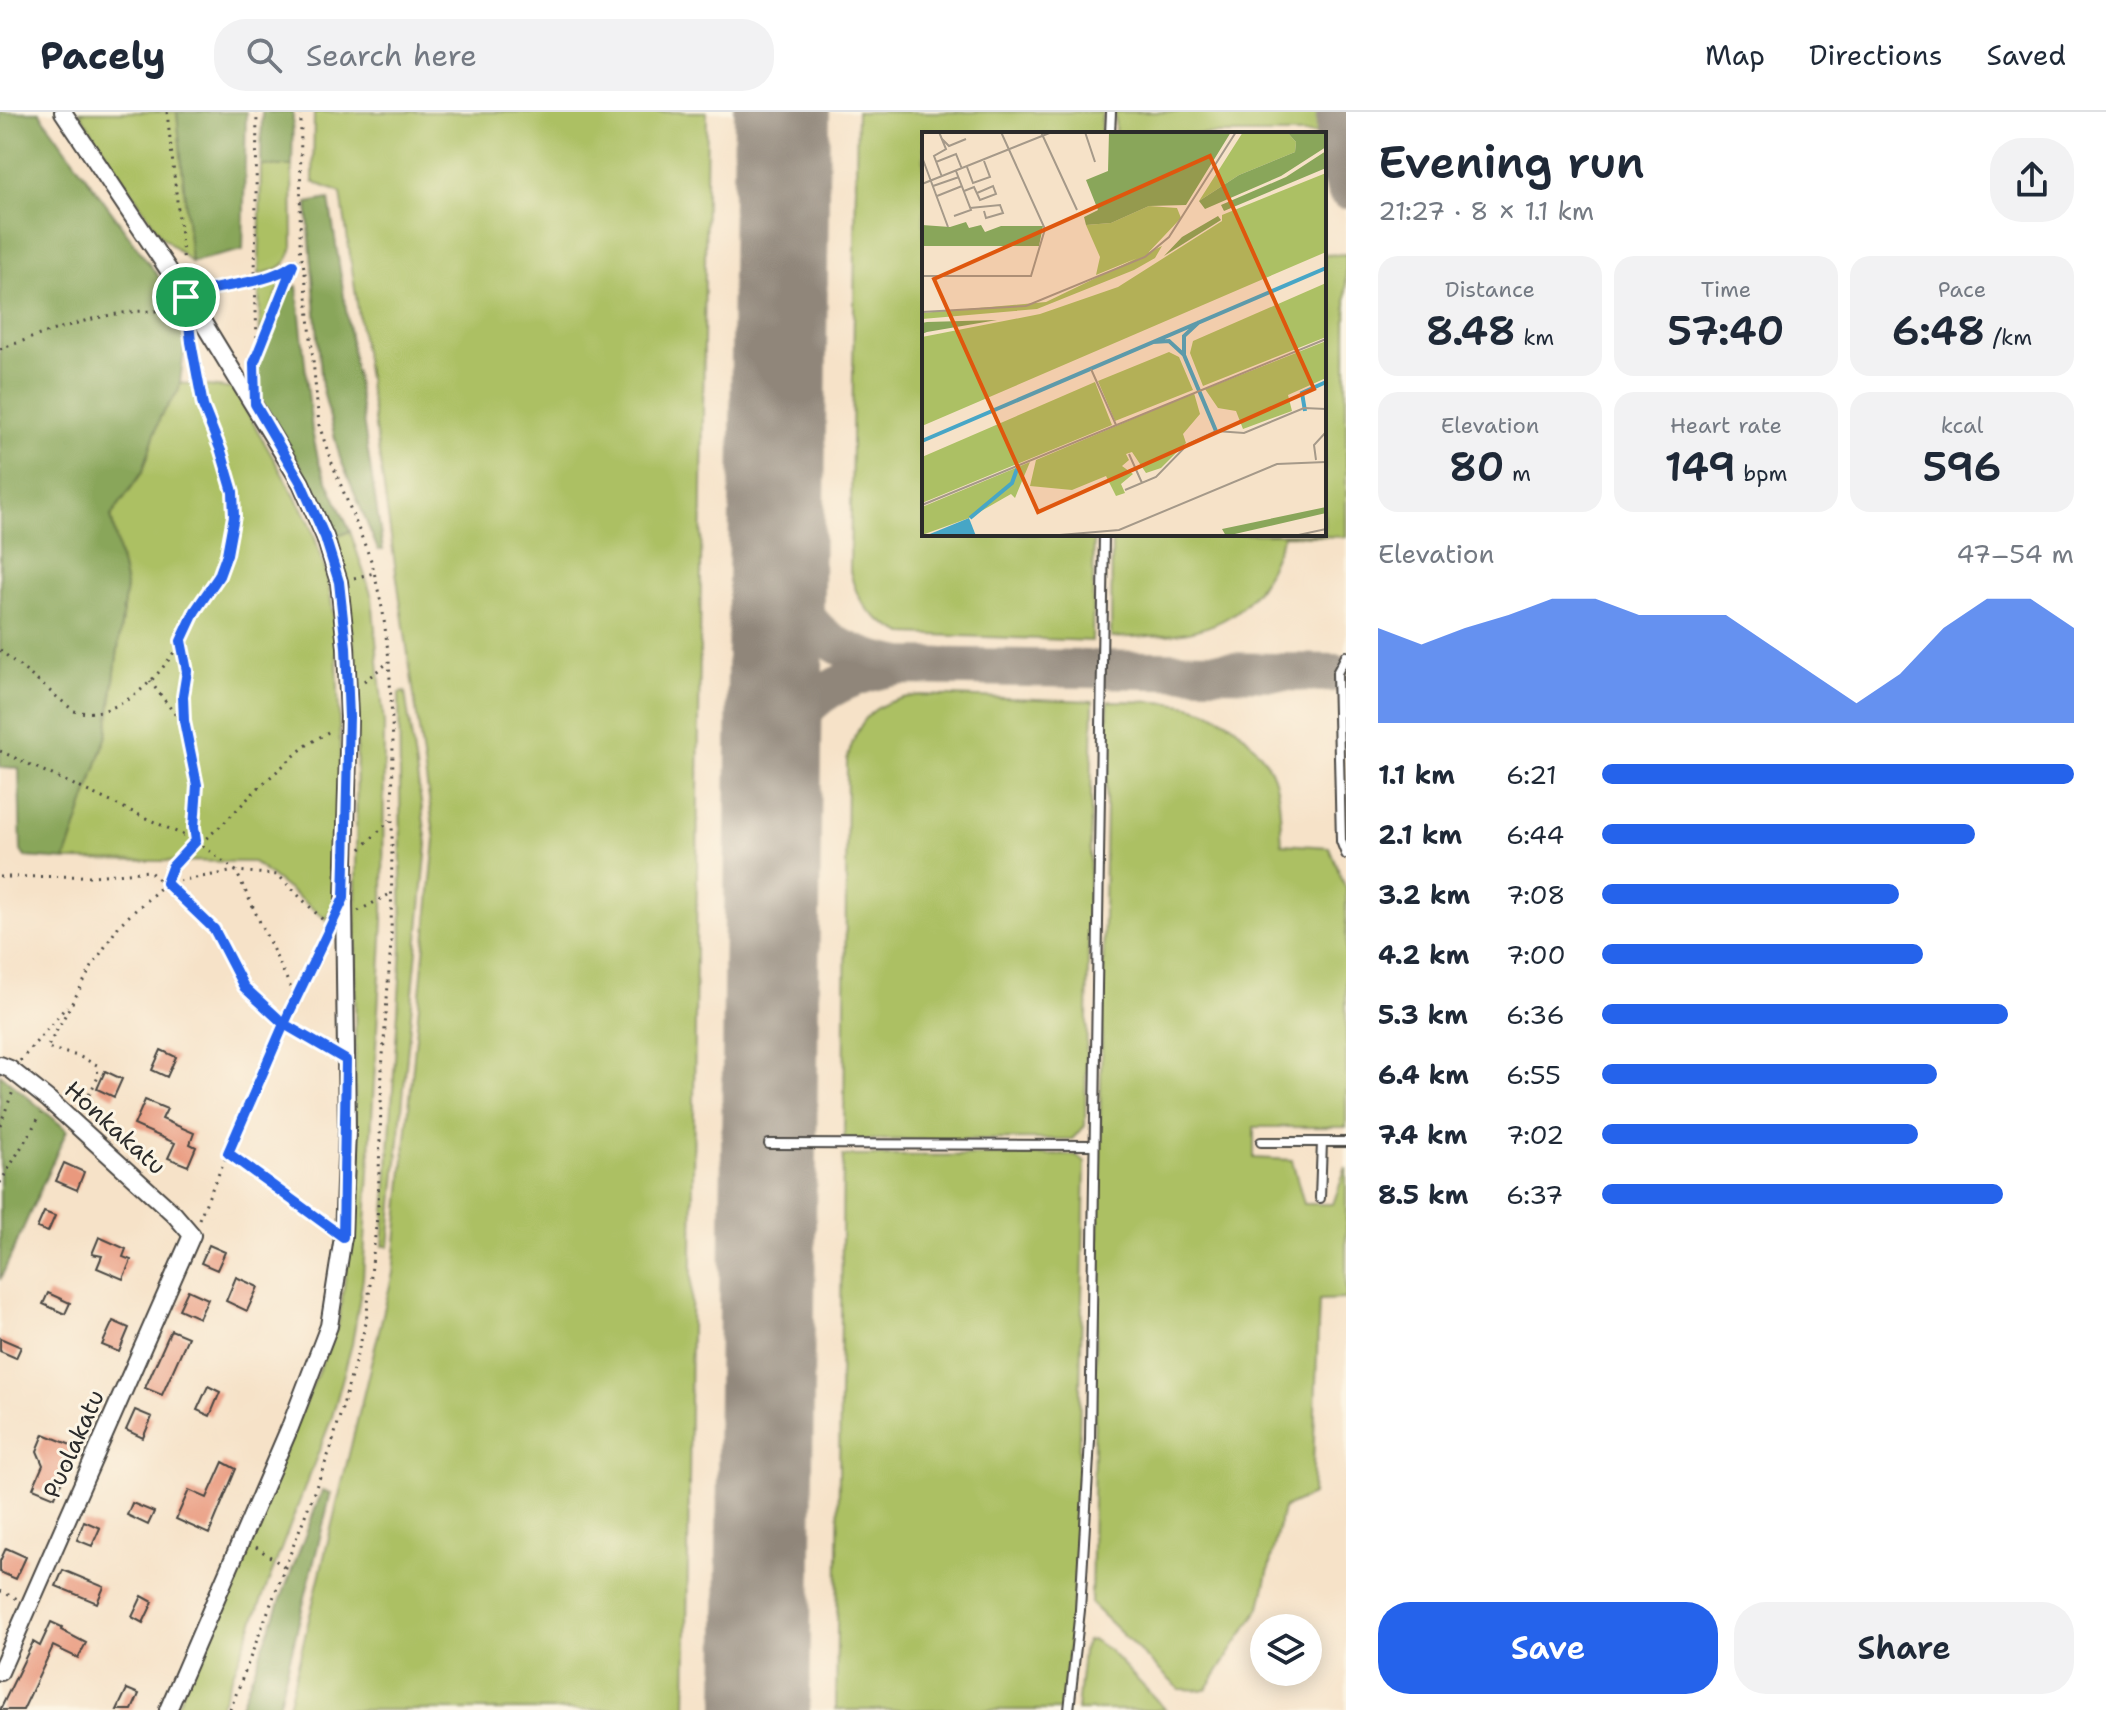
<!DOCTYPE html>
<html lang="en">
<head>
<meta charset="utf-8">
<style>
  body { margin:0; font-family:"Shantell Sans",sans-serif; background:#f2f2f3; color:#1f2937; height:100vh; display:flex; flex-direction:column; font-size:30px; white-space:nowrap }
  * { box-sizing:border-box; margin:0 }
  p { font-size:26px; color:#747a83 }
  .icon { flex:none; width:44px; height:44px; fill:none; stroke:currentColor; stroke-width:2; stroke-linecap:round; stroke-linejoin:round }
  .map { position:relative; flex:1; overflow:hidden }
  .side { display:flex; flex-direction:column; background:#fff; width:760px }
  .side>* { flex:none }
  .controls { position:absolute; left:1250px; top:1502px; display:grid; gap:16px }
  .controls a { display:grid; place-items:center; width:72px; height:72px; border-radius:50%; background:#fff; box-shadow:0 4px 20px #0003; font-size:40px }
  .pin { position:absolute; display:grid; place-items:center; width:68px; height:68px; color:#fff; margin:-34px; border:4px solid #fff; border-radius:50%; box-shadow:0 2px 8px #0007 }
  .round { display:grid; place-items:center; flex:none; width:84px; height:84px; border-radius:32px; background:#f2f2f3 }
  .overview { display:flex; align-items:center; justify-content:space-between; height:136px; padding:0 32px }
  h1 { font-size:44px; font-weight:600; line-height:60px }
  .stats { display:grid; grid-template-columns:repeat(3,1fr); gap:12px; height:136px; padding:8px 32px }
  .stats div { display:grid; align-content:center; border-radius:20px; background:#f2f2f3; text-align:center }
  .stats b { font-size:40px; font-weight:600 }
  .stats small { font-size:22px; font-weight:400 }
  .stats p { font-size:22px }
  .chart { height:224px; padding:16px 32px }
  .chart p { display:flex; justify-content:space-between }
  .chart svg { width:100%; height:144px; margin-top:8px; fill:#2563eb; opacity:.7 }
  .primary-button { display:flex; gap:16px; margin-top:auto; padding:16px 32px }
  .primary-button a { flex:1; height:92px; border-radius:32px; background:#2563eb; color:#fff; font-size:32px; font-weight:600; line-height:92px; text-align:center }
  .primary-button a+a { background:#f2f2f3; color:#1f2937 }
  ul { padding:0 32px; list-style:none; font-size:26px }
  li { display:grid; grid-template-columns:128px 96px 1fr; align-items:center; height:60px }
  li i { height:20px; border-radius:10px; background:#2563eb }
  header { display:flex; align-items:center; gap:48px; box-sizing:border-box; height:112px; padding:0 40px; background:#fff; border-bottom:2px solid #e0e1e3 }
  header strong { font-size:38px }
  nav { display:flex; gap:44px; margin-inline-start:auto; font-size:28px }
  .search { width:560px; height:72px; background:#f2f2f3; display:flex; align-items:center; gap:20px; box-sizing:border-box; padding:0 28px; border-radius:32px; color:#747a83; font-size:30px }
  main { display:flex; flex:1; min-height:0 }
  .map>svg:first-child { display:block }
  .green { fill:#acc064; stroke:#6c7648; stroke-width:2 }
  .forest { fill:#89a65a; stroke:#5a6842; stroke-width:2 }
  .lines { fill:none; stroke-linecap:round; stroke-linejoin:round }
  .taxiway { stroke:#90867a; stroke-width:38 }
  .runway { stroke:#90867a; stroke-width:96 }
  .building { fill:#e9997e }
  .lane-casing { stroke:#494643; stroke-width:12 }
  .street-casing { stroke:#494643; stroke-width:20 }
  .path { stroke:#494643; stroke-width:3; stroke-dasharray:2 6; stroke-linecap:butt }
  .lane { stroke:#fff; stroke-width:8 }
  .street { stroke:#fff; stroke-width:16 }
  .route-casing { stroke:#fff; stroke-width:16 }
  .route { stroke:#2563eb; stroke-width:10 }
  .labels { text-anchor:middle; stroke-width:6; stroke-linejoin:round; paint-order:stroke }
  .street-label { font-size:24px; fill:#2b2b2b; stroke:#fcf5e5 }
  .inset-river { fill:none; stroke:#47a6c6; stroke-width:4 }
  .inset-road { fill:none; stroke:#a59989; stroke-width:2 }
  .view { fill:#df570e; fill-opacity:0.15; stroke:#df570e; stroke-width:4 }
  .inset-edge { fill:none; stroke:#2b2b2b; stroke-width:4 }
</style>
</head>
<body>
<header>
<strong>Pacely</strong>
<div class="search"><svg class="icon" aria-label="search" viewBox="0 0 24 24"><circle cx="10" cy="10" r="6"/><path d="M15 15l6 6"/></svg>Search here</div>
<nav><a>Map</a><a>Directions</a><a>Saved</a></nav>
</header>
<main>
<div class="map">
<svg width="1346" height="1598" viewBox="0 0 1346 1598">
  <rect width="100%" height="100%" fill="#fcf5e5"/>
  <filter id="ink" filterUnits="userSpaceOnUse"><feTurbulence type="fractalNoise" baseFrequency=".0125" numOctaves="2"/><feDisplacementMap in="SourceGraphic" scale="16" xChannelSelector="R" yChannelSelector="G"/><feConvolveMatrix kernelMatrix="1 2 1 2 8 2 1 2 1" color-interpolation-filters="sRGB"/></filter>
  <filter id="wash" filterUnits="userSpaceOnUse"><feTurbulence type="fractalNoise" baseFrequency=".006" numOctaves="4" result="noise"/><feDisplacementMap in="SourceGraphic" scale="32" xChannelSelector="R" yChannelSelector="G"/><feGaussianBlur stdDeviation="1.8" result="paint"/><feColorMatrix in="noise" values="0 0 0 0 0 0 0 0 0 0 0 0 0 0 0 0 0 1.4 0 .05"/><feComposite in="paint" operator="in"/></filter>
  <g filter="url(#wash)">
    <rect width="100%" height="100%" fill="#f6e2c8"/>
    <!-- green -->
    <path class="green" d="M79 0H177L191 150 161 124Z
      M314 0H707L686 1598H287L393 1161 435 728 341 81 313 70Z
      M857 0H1102L1101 22H924V422H1094L1092 529 904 522C872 506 858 495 850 459Z
      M1115 0H1318V22H1115Z
      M261 54H292L293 134C288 155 278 158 259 162Z
      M1346 142V425L1284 423C1275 443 1268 465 1253 483 1219 527 1161 523 1111 526L1112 422H1324V143Z
      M283 168 260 223 259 173Z
      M179 271 234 277 310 411 327 463 336 518 340 637V775L327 808 253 750 65 748 107 623 126 474 111 404 143 359 160 305 179 278Z
      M350 419 372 485 384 612 383 809 363 1166 352 1232 332 1305 219 1598H175L338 1213 354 1106 357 587 353 527 333 426Z
      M405 580 427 732 389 1134H383L402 837 399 581Z
      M920 583 1093 589 1085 1014 1072 1027 844 1028 847 648C859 604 874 589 920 583Z
      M1108 589C1164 590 1215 585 1254 634 1262 643 1270 653 1274 665 1281 686 1280 710 1282 732L1329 735 1346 777V1015H1254V1046L1292 1048 1304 1092H1333L1346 1055V1187L1319 1188 1312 1383 1283 1396 1260 1495 1206 1578 1179 1577 1091 1492Z
      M1076 1043 1085 1050 1076 1460 1063 1598H836L843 1044Z
      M1093 1528 1109 1538 1166 1598H1077L1083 1540 1087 1529Z"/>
    <!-- forest -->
    <path class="forest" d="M0 0H39L174 186 186 224 179 278 160 305 143 359 111 404 126 474 107 623 65 748 25 745 21 739 19 656 0 655Z
      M177 0H246L243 138 191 150Z
      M262 0H293L292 54H261Z
      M329 87 383 438H378L340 346 322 274 307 91Z
      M297 174 312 319 319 351 350 419 333 426 301 354 259 287C247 251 274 211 287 178Z
      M0 962 67 1018 0 1168Z
      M322 1379 331 1381 277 1598H239Z"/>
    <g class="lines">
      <!-- taxiway -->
      <path class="taxiway" d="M1335 0 1334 50 1346 78
        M902 554 1337 561
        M773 679C782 598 825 566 902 554 810 538 791 499 777 413"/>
      <!-- runway -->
      <path class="runway" d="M762 1598 782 0"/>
    </g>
    <g id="blocks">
      <!-- building -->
      <path class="building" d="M161 938 176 945 167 965 152 958Z
        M105 959 122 967 114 985 97 977Z
        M145 988 167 997 162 1007 194 1021 190 1032 196 1035 188 1054 168 1046 175 1031 134 1013Z
        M64 1051 84 1060 77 1078 56 1069Z
        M44 1100 55 1104 48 1120 37 1116Z
        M99 1125 126 1137 123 1145 131 1148 123 1167 97 1156 102 1144 92 1142Z
        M209 1133 225 1140 217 1158 201 1151Z
        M236 1165 258 1175 247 1199 226 1189Z
        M188 1178 208 1187 199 1206 179 1197Z
        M48 1181 70 1191 65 1202 43 1192Z
        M113 1209 129 1216 119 1240 102 1233Z
        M171 1218 188 1225 162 1283 145 1276Z
        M0 1226 21 1235 16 1246 0 1239Z
        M208 1274 220 1280 210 1304 197 1298Z
        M135 1298 152 1305 143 1326 126 1318Z
        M44 1322 76 1335 55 1385 33 1376 43 1353 37 1339Z
        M223 1350 236 1357 209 1422 176 1407 189 1378 207 1386Z
        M132 1391 154 1400 148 1413 127 1403Z
        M84 1409 100 1416 92 1434 77 1428Z
        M6 1436 26 1445 16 1467 0 1460V1449Z
        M63 1458 104 1475 97 1491 56 1474Z
        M142 1484 153 1490 143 1511 132 1505Z
        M51 1510 62 1515 61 1518 86 1531 78 1546 53 1534 23 1598H0L33 1530 40 1534Z
        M127 1577 139 1582 132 1598H117Z"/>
    </g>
  </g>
  <g filter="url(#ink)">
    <use href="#blocks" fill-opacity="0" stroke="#494643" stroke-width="2"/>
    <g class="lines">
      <defs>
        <path id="lane" d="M1110 22 1111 0
          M1346 544 1337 561 1341 729 1346 742
          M1261 1030H1346
          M769 1032 1094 1033
          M1320 1086 1322 1030
          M1069 1598 1080 1498 1090 1328 1104 422"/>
        <path id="street" d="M63 0 196 199 301 371 325 425 339 470 346 535 349 605 344 786 347 1019 343 1125 329 1214 290 1315 168 1598
          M0 953 10 957 49 988 174 1102 192 1123 0 1560"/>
      </defs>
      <!-- lane casing -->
      <use href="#lane" class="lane-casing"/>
      <!-- street casing -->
      <use href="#street" class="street-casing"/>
      <!-- path -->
      <path class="path" d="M167 0 184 151
        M201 179 276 165 293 153
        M0 237C43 222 86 205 131 200 146 198 160 201 174 196
        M256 245 300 142
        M253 265 257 228 255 169 257 0
        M354 466 374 461
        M0 538 74 599C118 609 160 566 180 530 186 520 190 508 196 497 221 456 238 435 233 384 230 353 214 325 204 297 196 273 192 244 190 219
        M150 569 184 614
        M364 569 389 550
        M0 639 196 729 236 759 296 887
        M199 728H204L223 712 257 677 304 635 333 617
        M361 737 390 708
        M0 765 93 764 149 759 214 817 244 875 284 912 332 940
        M166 771 172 755 196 729C194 710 198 691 197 672 195 649 185 627 184 604 183 578 189 554 181 529
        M358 799 390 782
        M20 949 67 894
        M82 997 98 965 97 953 78 944 47 936 93 853 120 812 166 771 236 759 278 763 329 814
        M0 1013 13 979
        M228 1041 328 1114
        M0 1071 41 1002
        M199 1107 289 901 329 819
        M256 1435 285 1455
        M0 1479 18 1487
        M230 1598 331 1336 366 1211 378 1095 382 958 391 830 393 631 389 547 383 500 372 451 330 346 319 313 305 161 300 136 301 0"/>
      <!-- lane -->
      <use href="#lane" class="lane"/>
      <!-- street -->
      <use href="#street" class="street"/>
    </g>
  </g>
  <g class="lines" filter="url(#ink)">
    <defs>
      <path id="route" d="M186 185 191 230 203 294 221 339 233 380 234 404 227 442 219 464 195 499 181 529 187 559 183 584 184 609 197 673 194 715 196 729 172 755 166 771 214 817 244 875 284 912 346 948 343 1125 228 1041 284 912 289 901 344 786 349 605 346 535 339 470 325 425 301 371 255 292 254 251 293 153C260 175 223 170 186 185"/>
    </defs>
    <!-- route casing -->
    <use href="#route" class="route-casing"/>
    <!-- route -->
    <use href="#route" class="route"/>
  </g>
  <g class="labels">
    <!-- street labels -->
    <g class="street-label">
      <text transform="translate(115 1016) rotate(42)" y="8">Honkakatu</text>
      <text transform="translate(74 1332) rotate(-66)" y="8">Puolakatu</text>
    </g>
  </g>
  <!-- overview -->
  <g transform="translate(922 20)">
    <rect width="404" height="404" fill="#f6e2c8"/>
    <path d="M321 0H365L374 10 373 20 317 43 277 69ZM404 41V120L0 294V205L118 182 196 155 300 89V83ZM227 74 255 76 259 86 225 122 174 143 178 125 164 93 189 91ZM240 114 233 126 212 138 115 177 0 187V181L124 170ZM404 151V205L281 254 268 221 271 209ZM404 209V246L366 263 370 279 321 297 314 279 296 276 283 257ZM247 220 257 225 271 258 193 289 176 249ZM173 250 190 293 0 371V325ZM272 261 278 282 261 302 264 311 239 336 224 341 210 320 204 322 207 328 200 334 211 342 199 352 203 361 194 364 184 344 150 358 108 354 114 328ZM108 330 93 366 89 362 47 386 0 403V375Z" fill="#acc064"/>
    <path d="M187 0H309L264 73 227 74 189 91 164 93 162 85 176 78 164 48 186 39ZM365 0H404V15L359 44 283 77 277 69 317 43 373 20 374 10ZM404 19V36L302 79 299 73 364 45ZM296 84 299 88 242 124 260 105ZM44 90 47 96 59 93 63 100 79 94H121L117 114H0V93L28 95ZM75 188 5 200 0 202V191L5 190ZM404 375V381L304 404 300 397Z" fill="#89a65a"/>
    <path d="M47 386 54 404H3Z" fill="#47a6c6"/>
    <path class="inset-river" d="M231 210 247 209 262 223V204L277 190M262 223 294 299M383 279 380 261 404 250M0 309 404 136M48 386 90 351 95 337"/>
    <path class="inset-road" d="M17 0 24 17 12 24 20 45M119 0 155 78M163 0 173 30M20 7 27 14 44 7M0 25 26 95M14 30 34 22 40 37M45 35 51 51 68 45 62 29M0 52 130 0M11 54 37 45M42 59 52 55 58 68 74 62 71 54 55 61M15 64 40 54M48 76 78 73 81 81 64 86 62 79M32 84 49 78 34 39M0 144H109L123 97 79 0M0 180 104 174 223 125 247 105 314 0M169 237 194 293M207 322 220 351M394 328 392 313 404 300M203 358 234 345 266 312 294 299 322 301 382 276 404 277M0 373 404 207M126 404 197 398 355 332 404 330M372 404 404 397"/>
    <path class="view" d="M288 24 392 257 116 380 12 147Z"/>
    <rect width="404" height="404" class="inset-edge"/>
  </g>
</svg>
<div class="controls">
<a><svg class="icon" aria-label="layers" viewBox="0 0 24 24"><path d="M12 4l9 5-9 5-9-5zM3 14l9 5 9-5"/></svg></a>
</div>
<div class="pin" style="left:186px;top:185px;background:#1e9e55"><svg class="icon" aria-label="arrive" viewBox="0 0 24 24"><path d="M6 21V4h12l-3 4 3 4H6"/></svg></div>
</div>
<section class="side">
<div class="overview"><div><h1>Evening run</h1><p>21:27 · 8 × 1.1 km</p></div><a class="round"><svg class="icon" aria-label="share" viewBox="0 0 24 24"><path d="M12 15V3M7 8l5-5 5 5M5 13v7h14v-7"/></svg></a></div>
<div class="stats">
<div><p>Distance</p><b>8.48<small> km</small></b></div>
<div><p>Time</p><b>57:40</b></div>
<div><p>Pace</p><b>6:48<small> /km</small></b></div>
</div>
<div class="stats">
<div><p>Elevation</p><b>80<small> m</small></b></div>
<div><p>Heart rate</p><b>149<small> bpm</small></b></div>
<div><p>kcal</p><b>596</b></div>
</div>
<div class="chart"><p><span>Elevation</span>47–54 m</p>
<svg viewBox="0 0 160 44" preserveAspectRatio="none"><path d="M0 44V15L10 20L20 15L30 11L40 6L50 6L60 11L70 11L80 11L90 20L100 29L110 38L120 29L130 15L140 6L150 6L160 15V44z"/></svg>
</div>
<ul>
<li><b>1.1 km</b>6:21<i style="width:100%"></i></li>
<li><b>2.1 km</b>6:44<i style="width:79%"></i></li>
<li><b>3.2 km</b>7:08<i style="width:63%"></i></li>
<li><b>4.2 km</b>7:00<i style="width:68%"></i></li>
<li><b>5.3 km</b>6:36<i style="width:86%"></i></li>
<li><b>6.4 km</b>6:55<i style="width:71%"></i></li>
<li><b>7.4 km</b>7:02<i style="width:67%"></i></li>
<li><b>8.5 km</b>6:37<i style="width:85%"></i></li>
</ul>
<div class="primary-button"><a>Save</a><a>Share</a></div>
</section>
</main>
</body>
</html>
